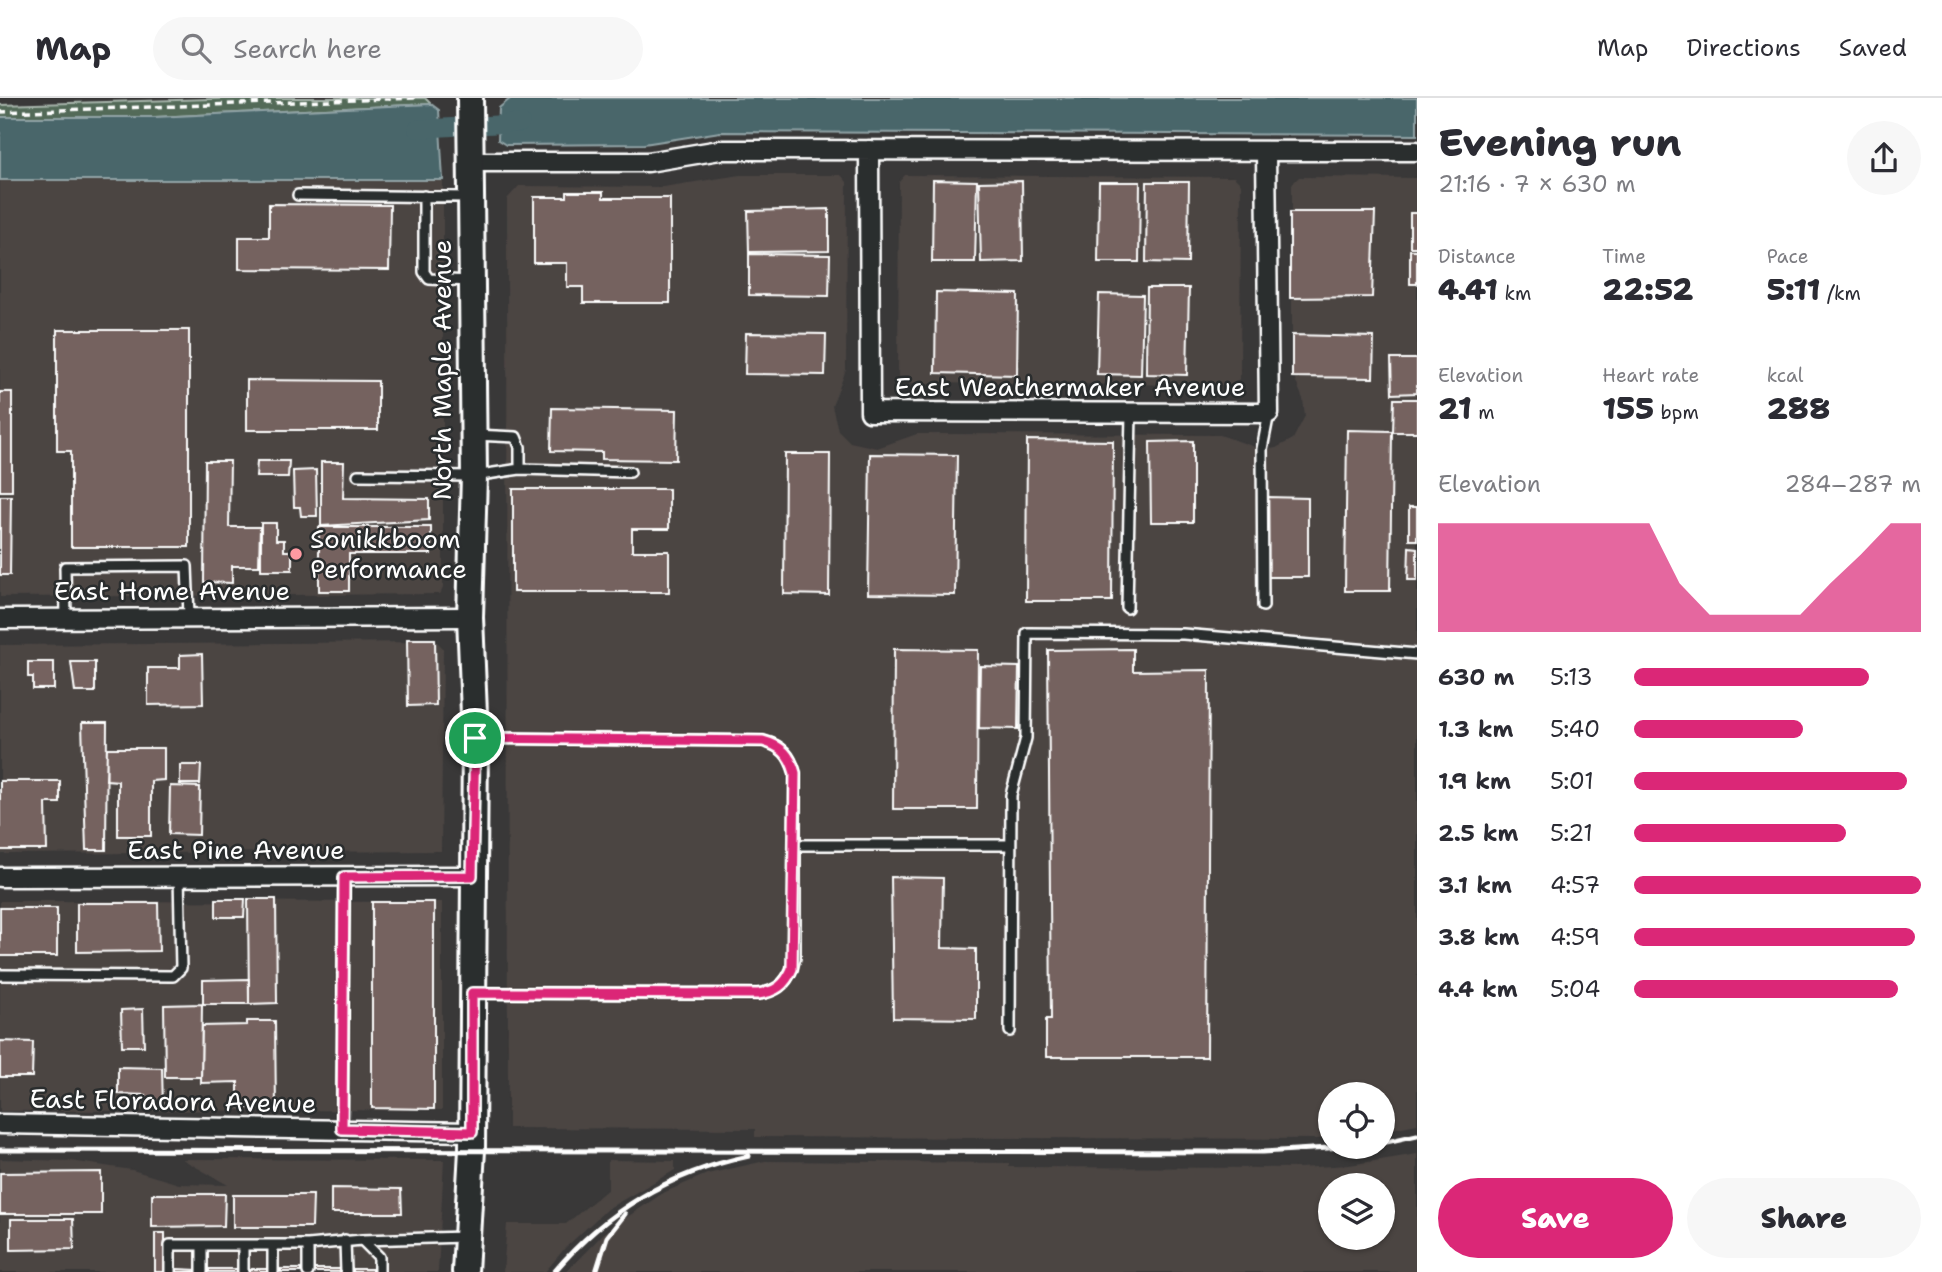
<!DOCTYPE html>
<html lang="en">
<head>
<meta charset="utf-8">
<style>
  body { margin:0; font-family:"Shantell Sans",sans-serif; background:#f7f7f7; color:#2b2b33; height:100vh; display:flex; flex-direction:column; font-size:26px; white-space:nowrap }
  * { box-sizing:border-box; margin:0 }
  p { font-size:23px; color:#7c7c81 }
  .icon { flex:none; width:38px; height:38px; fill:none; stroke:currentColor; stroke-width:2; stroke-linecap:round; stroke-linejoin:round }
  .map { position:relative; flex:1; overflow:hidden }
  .side { display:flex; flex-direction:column; background:#fff; width:525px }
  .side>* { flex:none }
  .buttons { position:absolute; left:1318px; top:984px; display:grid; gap:14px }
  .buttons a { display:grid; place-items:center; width:77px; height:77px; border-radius:50%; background:#fff; box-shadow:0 2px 5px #0004; font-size:35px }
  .pin { position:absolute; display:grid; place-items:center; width:60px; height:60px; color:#fff; margin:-30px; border:4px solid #fff; border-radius:50%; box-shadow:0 2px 7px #0007 }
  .round { display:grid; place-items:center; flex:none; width:74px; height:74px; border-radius:37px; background:#f7f7f7 }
  .summary { display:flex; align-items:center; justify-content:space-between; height:119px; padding:0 21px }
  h1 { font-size:38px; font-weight:800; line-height:52px }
  .metrics { display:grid; grid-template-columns:repeat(3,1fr); gap:10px; height:119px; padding:7px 21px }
  .metrics div { display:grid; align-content:center }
  .metrics b { font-size:30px; font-weight:800 }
  .metrics small { font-size:19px; font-weight:400 }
  .metrics p { font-size:19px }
  .chart { height:196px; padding:14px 21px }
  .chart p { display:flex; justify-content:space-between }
  .chart svg { width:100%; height:126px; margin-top:7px; fill:#db2777; opacity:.7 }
  .primary-button { display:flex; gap:14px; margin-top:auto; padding:14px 21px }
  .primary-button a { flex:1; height:80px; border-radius:42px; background:#db2777; color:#fff; font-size:28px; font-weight:800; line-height:80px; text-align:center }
  .primary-button a+a { background:#f7f7f7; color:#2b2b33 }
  ul { padding:0 21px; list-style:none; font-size:23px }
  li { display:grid; grid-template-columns:112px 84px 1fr; align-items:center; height:52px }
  li i { height:18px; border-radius:9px; background:#db2777 }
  header { display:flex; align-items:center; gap:42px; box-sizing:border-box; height:98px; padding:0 35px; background:#fff; border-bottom:2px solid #e1e1e2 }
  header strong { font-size:33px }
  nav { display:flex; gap:38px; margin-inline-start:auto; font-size:24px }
  .search { width:490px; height:63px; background:#f7f7f7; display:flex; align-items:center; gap:18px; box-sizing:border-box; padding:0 24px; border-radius:38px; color:#7c7c81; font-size:26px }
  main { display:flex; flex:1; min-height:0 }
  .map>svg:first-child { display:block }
  .built { fill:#4b4543; fill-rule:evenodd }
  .green { fill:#526b58; stroke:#a8b5ac; stroke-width:2 }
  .water { fill:#48666b; stroke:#91a3a6; stroke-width:2 }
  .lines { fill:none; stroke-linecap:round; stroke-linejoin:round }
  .canal { stroke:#48666b; stroke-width:18 }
  .building { fill:#74625e; stroke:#fff; stroke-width:2 }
  .lane-casing { stroke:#fff; stroke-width:14 }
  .street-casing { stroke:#fff; stroke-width:23 }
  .secondary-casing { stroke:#fff; stroke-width:30 }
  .path { stroke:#fff; stroke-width:3.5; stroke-dasharray:7 5; stroke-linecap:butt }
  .lane { stroke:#2a2d2e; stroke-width:9 }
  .street { stroke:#2a2d2e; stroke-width:18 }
  .secondary { stroke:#2a2d2e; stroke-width:24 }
  .rail { stroke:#fff; stroke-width:5 }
  .route-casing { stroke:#fff; stroke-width:14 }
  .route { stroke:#db2777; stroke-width:9 }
  .poi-dot { fill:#ff9aa2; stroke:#2a2d2e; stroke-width:2.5 }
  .labels { text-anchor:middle; stroke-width:5; stroke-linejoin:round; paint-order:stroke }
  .street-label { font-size:26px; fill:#fff; stroke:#2a2d2e }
  .poi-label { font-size:26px; fill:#fff; stroke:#2a2d2e; text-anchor:start }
</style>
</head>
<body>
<header>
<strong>Map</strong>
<div class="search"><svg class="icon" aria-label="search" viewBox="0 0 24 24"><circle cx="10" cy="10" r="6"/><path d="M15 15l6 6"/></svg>Search here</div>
<nav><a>Map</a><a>Directions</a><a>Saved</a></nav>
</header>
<main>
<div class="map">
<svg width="1417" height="1174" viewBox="0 0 1417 1174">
  <rect width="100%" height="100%" fill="#393838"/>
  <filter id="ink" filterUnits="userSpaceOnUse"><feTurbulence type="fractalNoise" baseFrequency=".0143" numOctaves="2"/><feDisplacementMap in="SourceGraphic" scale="14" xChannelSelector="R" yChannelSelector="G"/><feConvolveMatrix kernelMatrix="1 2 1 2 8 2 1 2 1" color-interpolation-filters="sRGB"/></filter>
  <g filter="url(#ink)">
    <!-- built -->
    <path class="built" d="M740 77H841L847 84 846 272 832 308 838 332 850 344 877 350 917 336 1220 337 1264 352 1276 350 1293 341 1305 318 1303 301 1292 274V86L1299 79 1417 80V1026L1383 1033 1382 996H1330V1040L1316 1041 755 1039V1031L508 1030 507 101 519 88 663 89Z
      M905 77 1234 79 1241 86 1240 280 1233 287 904 285 898 278 899 84Z
      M0 82H443V490L440 496 0 499Z
      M437 544 443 550 441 753 0 756V547Z
      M0 803 442 804V1012L0 1013Z
      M1417 1056V1174H566L605 1134 663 1095 707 1076 765 1063 1009 1065V1069L1299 1070 1350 1067ZM1330 1087H1382V1139H1330Z
      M0 1061 71 1063 132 1072 179 1086 228 1087 182 1061 444 1062 438 1174H0Z
      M608 1062 675 1063V1072L607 1111 565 1150 545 1174H503L507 1126H566L608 1091Z"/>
    <!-- green -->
    <path class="green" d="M247 0H425L431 6 155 19H0V7Z"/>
    <!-- water -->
    <path class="water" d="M511 0H1417V37L720 34 644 46 506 47 498 42 499 10Z
      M431 6 439 12 443 82H0V19H155Z"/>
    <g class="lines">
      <!-- canal -->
      <path class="canal" d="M417 31 521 25"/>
    </g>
    <!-- building -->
    <path class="building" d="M933 82 977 83 975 164H932Z
      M1022 83 1023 163 981 164 979 84Z
      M1099 84H1140L1139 164H1098Z
      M1147 84H1189L1188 165 1146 164Z
      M567 94H603V100H670V205H583V189H567V165H534V99H567Z
      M269 106 390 107 389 172 239 171V139H269Z
      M829 111V153L749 154 748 113Z
      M1290 114H1375L1372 199 1290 200Z
      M1410 115H1417V149H1410Z
      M1410 152H1417V186H1410Z
      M749 156 830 157 829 198 749 197Z
      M1147 190H1189L1187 277 1146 276Z
      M936 194 1018 196 1017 277 935 275Z
      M1099 196 1143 197 1141 277 1097 276Z
      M57 232H189V449H71V353H57Z
      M746 235 826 236 825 277 745 276Z
      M1292 237 1374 239 1373 280 1292 279Z
      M1391 261H1417V295L1392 296Z
      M247 282 378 283V332H247Z
      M0 294H12V393H0Z
      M1394 301H1417V334H1393Z
      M552 310 677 312 676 362 602 361V354L551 353Z
      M1347 332 1392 333 1390 493H1345Z
      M1027 342 1113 343 1112 503H1026Z
      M1193 343V424H1151L1150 344Z
      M785 356H830L829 497 784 496Z
      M870 356 957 357 955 497 868 496Z
      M205 363H230L229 429H260L259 468H232V485L204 484Z
      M257 363H289L288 379H256Z
      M321 364H344L343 400 429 401V422L321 428Z
      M316 372 317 418H301L300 409H294L293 373Z
      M513 391H669V431H632V453H669V494H513Z
      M0 398H11L10 477H0Z
      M1267 399 1308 400V479H1266Z
      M1409 409H1417V442H1409Z
      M261 425H276V442H284V453H292V472H261Z
      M319 429H431V456H349V493H319Z
      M1409 449 1417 450V482H1408Z
      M407 541H435L436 607 408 608Z
      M894 551 978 552 977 711H893Z
      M1133 551V573L1209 572 1207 959H1046V921H1051L1048 552Z
      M202 556 203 606 148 607V570H180V557Z
      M28 564H54V591H33V579H28Z
      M71 564H95V594H75Z
      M980 568 1019 569 1018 631 979 630Z
      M82 625H107L106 752H86Z
      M107 650H164V682L151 683V738H118V683L106 682Z
      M180 667H201L200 686H180Z
      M0 683H60V705H46L47 752H0Z
      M170 688 200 689 199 737 169 736Z
      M891 779 943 780 942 850 976 851V921L893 920Z
      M216 801H245L244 819H216Z
      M248 801H276L277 905 249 906Z
      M372 804H434V1011L372 1010Z
      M77 805H158L159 853 77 854Z
      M0 810H57V858H0Z
      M249 881V906H203V882Z
      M202 906 201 979H165L164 907Z
      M143 911 144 948H122L121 912Z
      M247 923H275L276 1012 238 1009V984L201 985 202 928 247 927Z
      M0 943 33 944 32 979H0Z
      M118 969 162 970 163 1010H146V997L118 996Z
      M101 1074V1116H0V1075Z
      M331 1090 401 1091 402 1115H331Z
      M152 1096H225L224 1128 152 1129Z
      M233 1097H313L312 1129H233Z
      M11 1121H73L74 1151 11 1152Z
      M155 1135H165V1174H155Z
      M177 1171 197 1172V1174H177Z
      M209 1171H237V1174H209Z
      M249 1171H269V1174H249Z
      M281 1171H301V1174H281Z
      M313 1171H341V1174H313Z
      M353 1171H372V1174H353Z"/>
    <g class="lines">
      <defs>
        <path id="lane" d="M298 97 469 99
          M424 98V174L429 181 470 183
          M475 337 516 339 520 349V371
          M358 377 474 378 520 371 630 374
          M1263 508 1262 351 1269 315
          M1127 510 1131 315
          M66 519 65 469 187 468 189 518
          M795 747H1010
          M0 877 173 878 181 870 179 777
          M474 895 758 896C780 893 790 882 795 860V675C790 657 782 648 763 643L476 640
          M1010 933 1011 697 1026 640 1027 535 1183 536 1417 556
          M342 1031 344 779
          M345 1142 346 1174
          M362 1142 465 1139
          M202 1147V1174
          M243 1147V1174
          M273 1147V1174
          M170 1174V1147H308L362 1142 379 1159V1174
          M308 1174V1147"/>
        <path id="street" d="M869 52 870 314 1269 315 1266 54
          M470 64H648L720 52 1417 53
          M0 521 470 519
          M0 779 472 778
          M0 1026 472 1034"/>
        <path id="secondary" d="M465 1174 472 1052 475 640 470 519 474 378 470 0"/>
      </defs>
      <!-- lane casing -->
      <use href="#lane" class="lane-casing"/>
      <!-- street casing -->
      <use href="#street" class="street-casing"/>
      <!-- secondary casing -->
      <use href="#secondary" class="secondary-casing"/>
      <!-- path -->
      <path class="path" d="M0 14 417 0"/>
      <!-- lane -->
      <use href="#lane" class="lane"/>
      <!-- street -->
      <use href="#street" class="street"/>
      <!-- secondary -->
      <use href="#secondary" class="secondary"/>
      <!-- rail -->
      <path class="rail" d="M1382 1045 1417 1037
        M0 1052 1263 1054 1361 1048
        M554 1174C607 1112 669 1075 749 1058
        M596 1174 607 1139 625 1116"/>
    </g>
  </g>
  <g class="lines" filter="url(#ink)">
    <defs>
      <path id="route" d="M475 640 763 643C782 648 790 657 795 675L792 871C785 887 776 894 758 896L472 895V1034L342 1031 344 779 472 778Z"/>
    </defs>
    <!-- route casing -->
    <use href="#route" class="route-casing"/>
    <!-- route -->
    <use href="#route" class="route"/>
  </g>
  <!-- markers -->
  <circle class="poi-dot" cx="296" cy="456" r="7"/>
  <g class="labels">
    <!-- street labels -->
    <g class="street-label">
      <text transform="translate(442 272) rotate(-90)" y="9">North Maple Avenue</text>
      <text x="1070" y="298">East Weathermaker Avenue</text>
      <text x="172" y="502">East Home Avenue</text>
      <text x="236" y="761">East Pine Avenue</text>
      <text transform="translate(173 1003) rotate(1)" y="9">East Floradora Avenue</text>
    </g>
    <!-- poi labels -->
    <g class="poi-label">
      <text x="310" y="450">Sonikkboom<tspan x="310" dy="30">Performance</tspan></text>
    </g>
  </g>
</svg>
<div class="buttons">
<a><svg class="icon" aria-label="locate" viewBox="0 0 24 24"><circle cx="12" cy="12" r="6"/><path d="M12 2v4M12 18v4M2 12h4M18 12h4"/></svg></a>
<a><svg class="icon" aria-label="layers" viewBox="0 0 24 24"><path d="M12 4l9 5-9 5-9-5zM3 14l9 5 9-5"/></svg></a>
</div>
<div class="pin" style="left:475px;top:640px;background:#1e9e55"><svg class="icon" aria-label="arrive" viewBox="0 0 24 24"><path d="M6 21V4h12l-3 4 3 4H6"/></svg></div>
</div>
<section class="side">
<div class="summary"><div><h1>Evening run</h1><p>21:16 · 7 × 630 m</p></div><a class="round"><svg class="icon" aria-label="share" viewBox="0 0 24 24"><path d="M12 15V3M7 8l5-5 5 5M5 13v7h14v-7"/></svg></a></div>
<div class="metrics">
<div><p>Distance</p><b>4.41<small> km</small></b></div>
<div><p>Time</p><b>22:52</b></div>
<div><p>Pace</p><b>5:11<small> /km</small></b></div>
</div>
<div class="metrics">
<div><p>Elevation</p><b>21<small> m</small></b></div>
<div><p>Heart rate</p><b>155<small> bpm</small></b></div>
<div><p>kcal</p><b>288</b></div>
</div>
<div class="chart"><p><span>Elevation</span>284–287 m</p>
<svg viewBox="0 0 160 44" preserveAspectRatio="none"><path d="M0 44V6L10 6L20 6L30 6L40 6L50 6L60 6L70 6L80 27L90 38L100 38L110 38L120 38L130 27L140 17L150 6L160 6V44z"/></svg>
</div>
<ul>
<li><b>630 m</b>5:13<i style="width:82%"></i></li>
<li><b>1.3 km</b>5:40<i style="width:59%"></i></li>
<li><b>1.9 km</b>5:01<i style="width:95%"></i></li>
<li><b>2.5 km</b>5:21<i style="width:74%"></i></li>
<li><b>3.1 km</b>4:57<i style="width:100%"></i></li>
<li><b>3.8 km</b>4:59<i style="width:98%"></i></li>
<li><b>4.4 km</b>5:04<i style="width:92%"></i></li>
</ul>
<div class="primary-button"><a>Save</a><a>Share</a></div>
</section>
</main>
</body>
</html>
